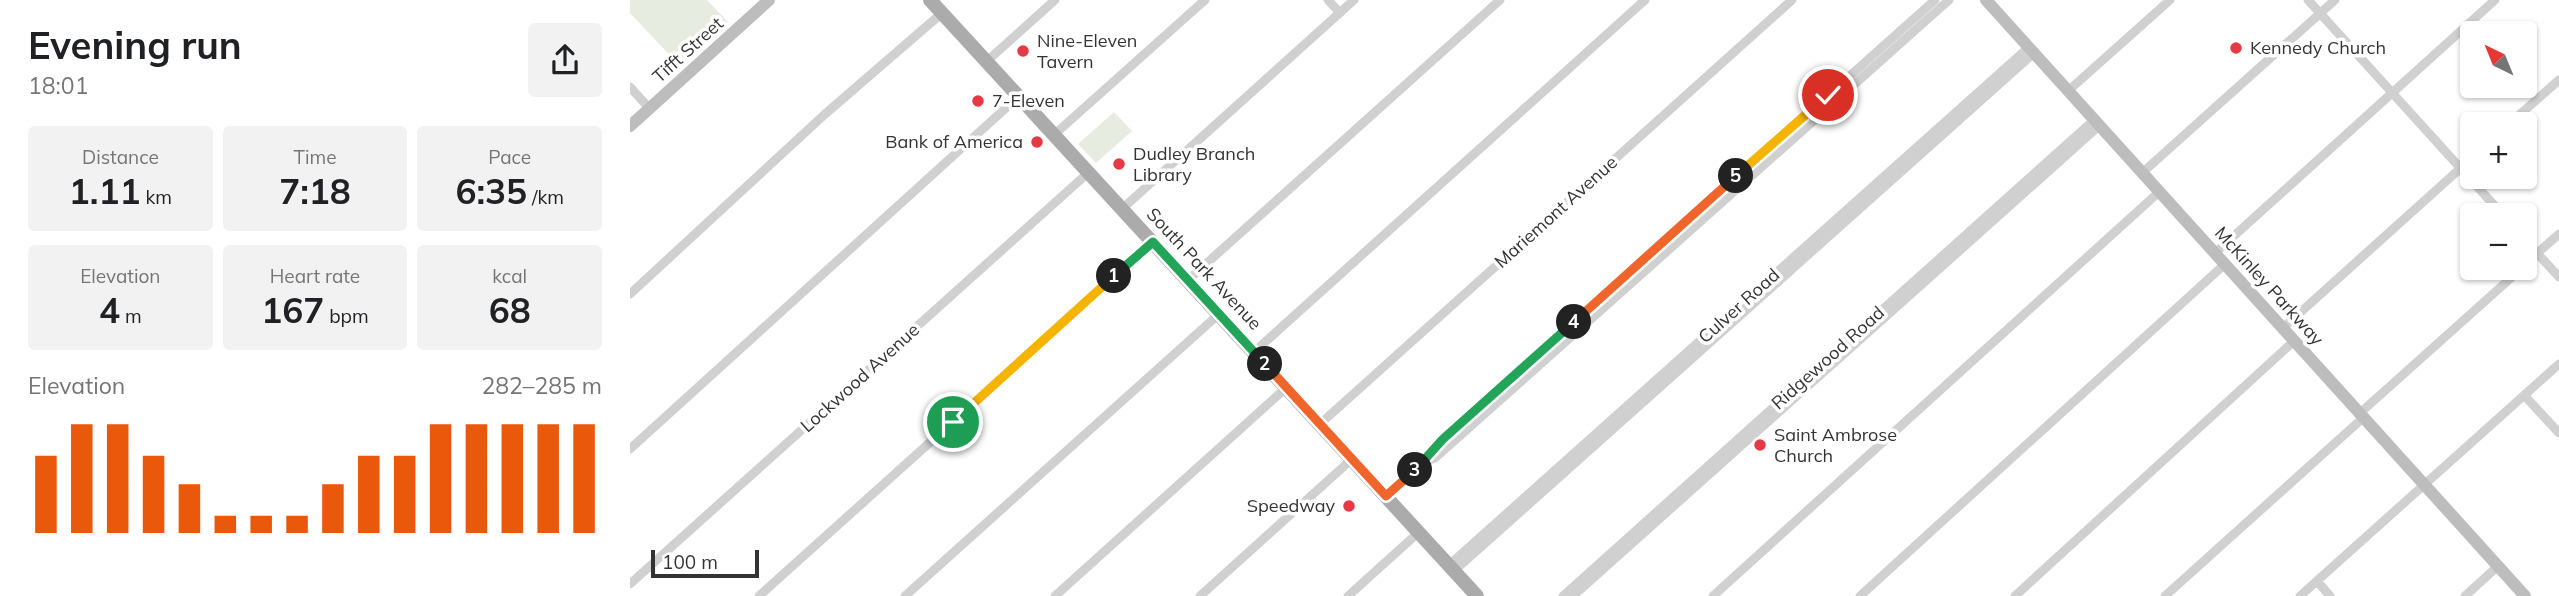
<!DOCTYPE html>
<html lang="en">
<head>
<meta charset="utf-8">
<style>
  body { margin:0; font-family:Mulish,sans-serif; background:#f2f2f2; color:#202124; height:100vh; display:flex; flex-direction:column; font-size:26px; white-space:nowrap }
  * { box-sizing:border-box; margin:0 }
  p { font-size:23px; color:#757577 }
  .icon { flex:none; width:38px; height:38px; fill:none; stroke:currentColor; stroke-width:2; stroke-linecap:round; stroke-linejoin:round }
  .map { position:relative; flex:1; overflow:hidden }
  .details { display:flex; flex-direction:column; background:#fff; width:630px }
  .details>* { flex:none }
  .needle { width:46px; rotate:317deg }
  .controls { position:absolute; left:1830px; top:21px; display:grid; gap:14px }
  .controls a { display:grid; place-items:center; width:77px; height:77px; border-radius:7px; background:#fff; box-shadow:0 2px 5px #0004; font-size:35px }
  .scale { position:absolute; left:21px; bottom:18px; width:108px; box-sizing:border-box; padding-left:7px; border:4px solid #333; border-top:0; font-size:19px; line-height:24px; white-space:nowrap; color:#333; -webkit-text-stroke:5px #fff; paint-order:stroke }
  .pin { position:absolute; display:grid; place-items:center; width:60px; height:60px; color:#fff; margin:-30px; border:4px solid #fff; border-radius:50%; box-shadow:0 2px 7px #0007 }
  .km { position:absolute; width:35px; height:35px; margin:-18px; border-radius:50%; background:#222; color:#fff; font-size:19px; line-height:35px; text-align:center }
  .round { display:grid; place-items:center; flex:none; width:74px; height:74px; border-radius:7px; background:#f2f2f2 }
  .headline { display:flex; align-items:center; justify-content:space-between; height:119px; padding:0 28px }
  h1 { font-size:38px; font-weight:700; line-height:52px }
  .metrics { display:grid; grid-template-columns:repeat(3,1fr); gap:10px; height:119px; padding:7px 28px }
  .metrics div { display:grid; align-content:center; border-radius:7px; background:#f2f2f2; text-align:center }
  .metrics b { font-size:35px; font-weight:700 }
  .metrics small { font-size:19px; font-weight:400 }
  .metrics p { font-size:19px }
  .chart { height:196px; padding:14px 28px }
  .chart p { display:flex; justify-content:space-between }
  .chart svg { width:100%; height:126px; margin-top:7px; stroke:#ea580c; stroke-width:6 }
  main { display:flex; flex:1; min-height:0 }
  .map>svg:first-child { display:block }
  .green { fill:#e6ecdf }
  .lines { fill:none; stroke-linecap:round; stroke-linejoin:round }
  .street { stroke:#d0d0d0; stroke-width:9 }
  .secondary { stroke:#bdbdbd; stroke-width:12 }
  .primary { stroke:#ababab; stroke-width:14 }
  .split-1-casing { stroke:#fff; stroke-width:14 }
  .split-2-casing { stroke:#fff; stroke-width:14 }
  .split-3-casing { stroke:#fff; stroke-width:14 }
  .split-4-casing { stroke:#fff; stroke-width:14 }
  .split-5-casing { stroke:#fff; stroke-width:14 }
  .split-6-casing { stroke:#fff; stroke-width:14 }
  .split-1 { stroke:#f5b400; stroke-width:9 }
  .split-2 { stroke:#22a559; stroke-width:9 }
  .split-3 { stroke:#f0652b; stroke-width:9 }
  .split-4 { stroke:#22a559; stroke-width:9 }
  .split-5 { stroke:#f0652b; stroke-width:9 }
  .split-6 { stroke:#f5b400; stroke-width:9 }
  .poi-dot { fill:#e63946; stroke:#fff; stroke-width:2.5 }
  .labels { text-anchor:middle; stroke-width:7; stroke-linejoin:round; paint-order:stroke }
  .poi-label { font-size:18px; fill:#333; stroke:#fff; text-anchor:start }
  .street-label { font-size:18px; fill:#333; stroke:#fff }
</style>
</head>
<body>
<main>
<section class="details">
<div class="headline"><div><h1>Evening run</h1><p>18:01</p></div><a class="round"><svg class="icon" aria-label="share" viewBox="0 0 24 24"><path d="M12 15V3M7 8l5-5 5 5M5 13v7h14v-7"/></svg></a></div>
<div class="metrics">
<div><p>Distance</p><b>1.11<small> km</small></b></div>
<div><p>Time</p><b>7:18</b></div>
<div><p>Pace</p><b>6:35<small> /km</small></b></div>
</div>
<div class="metrics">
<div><p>Elevation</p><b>4<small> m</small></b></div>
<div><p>Heart rate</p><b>167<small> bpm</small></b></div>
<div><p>kcal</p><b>68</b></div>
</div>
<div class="chart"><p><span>Elevation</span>282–285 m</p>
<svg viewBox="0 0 160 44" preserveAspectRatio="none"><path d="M5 44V17M15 44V6M25 44V6M35 44V17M45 44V27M55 44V38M65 44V38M75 44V38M85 44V27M95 44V17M105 44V17M115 44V6M125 44V6M135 44V6M145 44V6M155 44V6"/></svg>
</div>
</section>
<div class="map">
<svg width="1929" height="596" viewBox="0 0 1929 596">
  <rect width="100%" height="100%" fill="#fff"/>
  <!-- green -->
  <path class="green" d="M0 0H77L98 22 50 66 0 13Z
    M484 112 502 131 466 163 448 144Z"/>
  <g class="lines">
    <!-- street -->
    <path class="street" d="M698 0 710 13
      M1678 0 1873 215
      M357 61 425 0
      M0 87 19 108
      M1438 91 1540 0
      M1879 124 1929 80
      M425 134 575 0
      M1512 173 1705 0
      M493 208 724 0
      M1895 240 1929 277
      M1585 253 1865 0
      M1895 264 1929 234
      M558 280 870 0
      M0 294 194 115 312 13
      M1653 328 1843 157
      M624 352 1015 0
      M1894 395 1929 433
      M1730 413 1892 268
      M690 424 1162 0
      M0 449 389 96
      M793 462 805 458 1319 0
      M756 496 793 462 798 453 813 439 1305 0
      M819 565 1399 47
      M824 571 1404 53
      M1687 581 1700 596
      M0 584 459 172
      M129 596 523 242
      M275 596 589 314
      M425 596 657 387
      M570 596 722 459
      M718 596 789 532
      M933 596 1464 120
      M943 596 1469 126
      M1083 596 1529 192
      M1230 596 1595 264
      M1385 596 1664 341
      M1535 596 1734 417
      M1670 596 1929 364
      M1835 596 1868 566"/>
    <!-- secondary -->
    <path class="secondary" d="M1356 0 1895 596
      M0 126 139 0"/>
    <!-- primary -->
    <path class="primary" d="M300 0 847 596"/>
  </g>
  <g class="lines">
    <defs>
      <path id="split-1" d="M323 422 484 276"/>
      <path id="split-2" d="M484 276 523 242 635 364"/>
      <path id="split-3" d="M635 364 756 496 785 470"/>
      <path id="split-4" d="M785 470 813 439 944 322"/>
      <path id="split-5" d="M944 322 1106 176"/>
      <path id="split-6" d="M1106 176 1198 95"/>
    </defs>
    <!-- split-1 casing -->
    <use href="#split-1" class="split-1-casing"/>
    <!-- split-2 casing -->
    <use href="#split-2" class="split-2-casing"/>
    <!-- split-3 casing -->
    <use href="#split-3" class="split-3-casing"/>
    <!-- split-4 casing -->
    <use href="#split-4" class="split-4-casing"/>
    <!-- split-5 casing -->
    <use href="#split-5" class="split-5-casing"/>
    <!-- split-6 casing -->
    <use href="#split-6" class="split-6-casing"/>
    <!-- split-1 -->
    <use href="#split-1" class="split-1"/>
    <!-- split-2 -->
    <use href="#split-2" class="split-2"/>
    <!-- split-3 -->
    <use href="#split-3" class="split-3"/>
    <!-- split-4 -->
    <use href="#split-4" class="split-4"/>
    <!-- split-5 -->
    <use href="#split-5" class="split-5"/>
    <!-- split-6 -->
    <use href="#split-6" class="split-6"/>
  </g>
  <!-- markers -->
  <g class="poi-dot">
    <circle cx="1606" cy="48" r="7"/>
    <circle cx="393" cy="51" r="7"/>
    <circle cx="348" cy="101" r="7"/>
    <circle cx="407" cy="142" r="7"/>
    <circle cx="489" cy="164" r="7"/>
    <circle cx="1130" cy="445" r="7"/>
    <circle cx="719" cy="506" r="7"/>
  </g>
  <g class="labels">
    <!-- poi labels -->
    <g class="poi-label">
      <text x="407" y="47">Nine-Eleven<tspan x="407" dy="21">Tavern</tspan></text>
      <text x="1620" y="54">Kennedy Church</text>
      <text x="362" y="107">7-Eleven</text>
      <text x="393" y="148" text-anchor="end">Bank of America</text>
      <text x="503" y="160">Dudley Branch<tspan x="503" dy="21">Library</tspan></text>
      <text x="1144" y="441">Saint Ambrose<tspan x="1144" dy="21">Church</tspan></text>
      <text x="705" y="512" text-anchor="end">Speedway</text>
    </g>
    <!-- street labels -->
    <g class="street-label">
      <text transform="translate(58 50) rotate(-42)" y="6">Tifft Street</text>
      <text transform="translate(926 212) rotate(-42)" y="6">Mariemont Avenue</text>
      <text transform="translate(574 269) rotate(47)" y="6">South Park Avenue</text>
      <text transform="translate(1639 286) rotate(48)" y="6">McKinley Parkway</text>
      <text transform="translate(1109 306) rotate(-42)" y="6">Culver Road</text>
      <text transform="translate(1198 358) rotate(-42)" y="6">Ridgewood Road</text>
      <text transform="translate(230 378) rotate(-42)" y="6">Lockwood Avenue</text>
    </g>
  </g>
</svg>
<div class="controls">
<a><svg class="needle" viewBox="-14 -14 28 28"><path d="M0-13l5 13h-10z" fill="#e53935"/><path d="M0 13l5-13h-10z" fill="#757577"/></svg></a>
<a>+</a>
<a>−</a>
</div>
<div class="scale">100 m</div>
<div class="pin" style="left:323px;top:422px;background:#1e9e55"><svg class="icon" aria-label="arrive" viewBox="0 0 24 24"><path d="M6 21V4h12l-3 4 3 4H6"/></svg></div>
<div class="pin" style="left:1198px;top:95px;background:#d93025"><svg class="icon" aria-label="check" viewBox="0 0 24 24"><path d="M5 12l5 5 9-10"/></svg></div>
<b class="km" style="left:484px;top:276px">1</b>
<b class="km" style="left:635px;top:364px">2</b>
<b class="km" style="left:785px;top:470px">3</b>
<b class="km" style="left:944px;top:322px">4</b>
<b class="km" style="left:1106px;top:176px">5</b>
</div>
</main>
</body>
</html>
